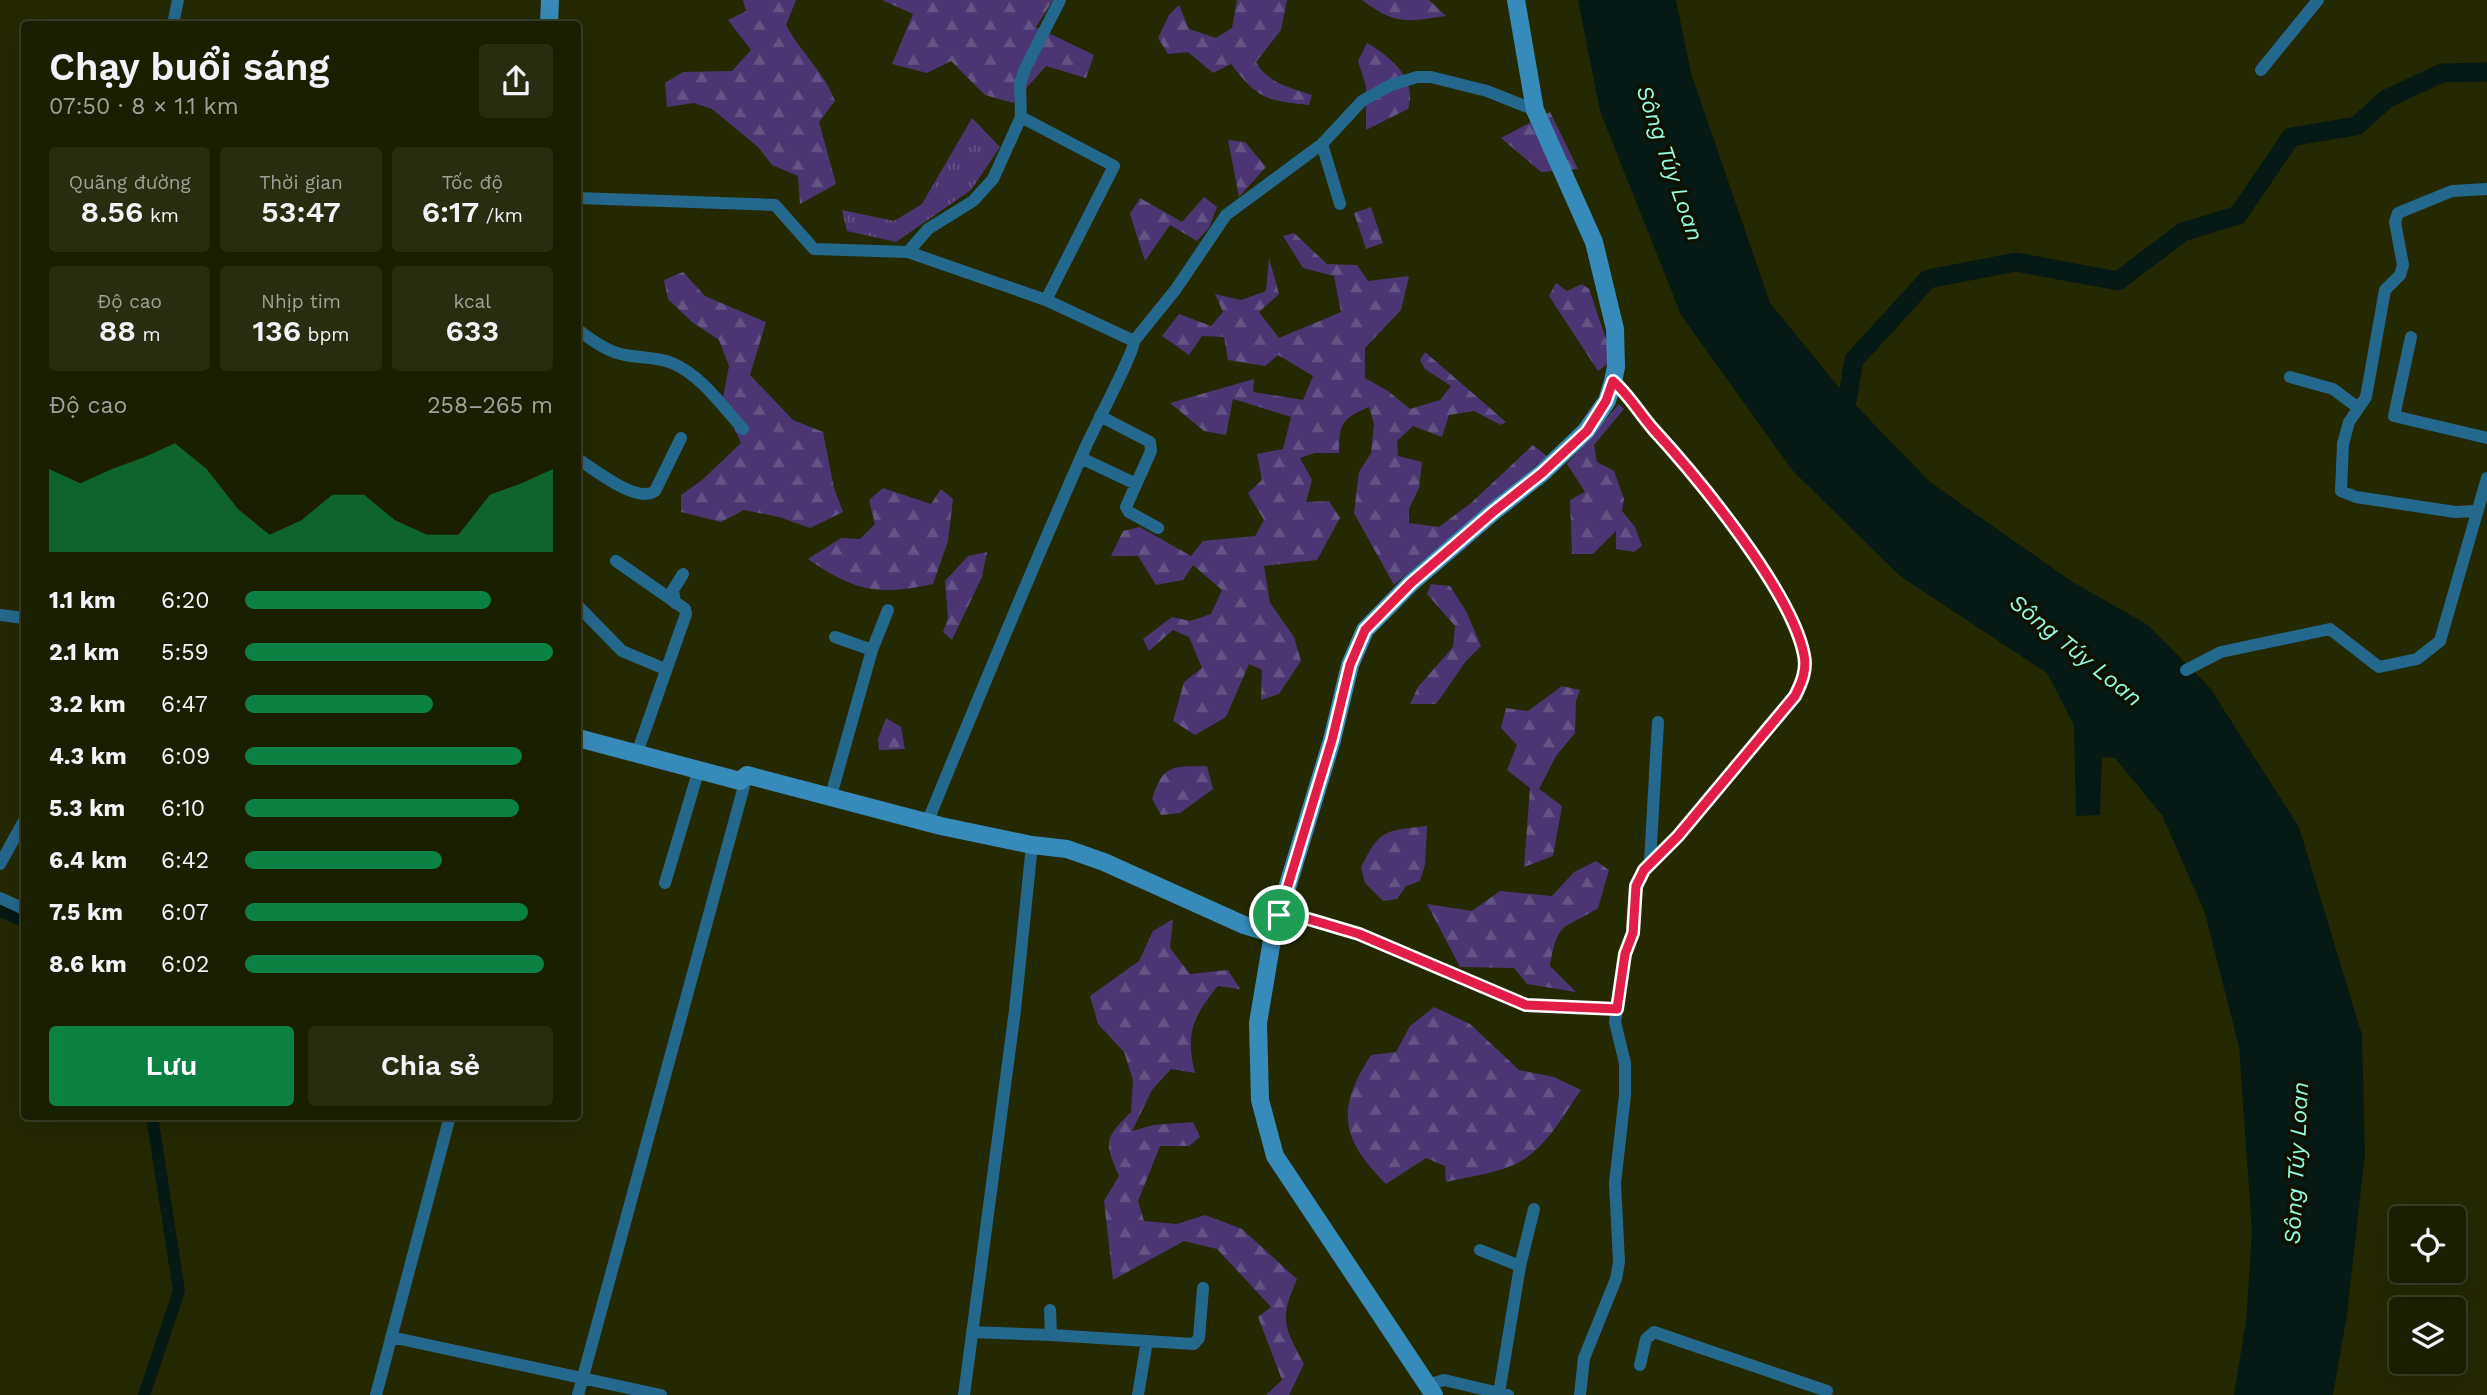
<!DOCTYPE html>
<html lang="vi">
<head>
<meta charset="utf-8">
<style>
  body { margin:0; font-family:"Work Sans",sans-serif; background:#282c11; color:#f1f3f6; height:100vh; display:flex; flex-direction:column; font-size:26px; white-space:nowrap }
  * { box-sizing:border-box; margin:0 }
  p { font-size:23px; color:#a0a299 }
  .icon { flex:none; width:38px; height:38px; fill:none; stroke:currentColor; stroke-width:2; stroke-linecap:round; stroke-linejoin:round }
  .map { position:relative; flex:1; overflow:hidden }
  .details { position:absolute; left:21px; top:21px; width:560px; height:1099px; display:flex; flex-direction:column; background:#1b1f02; border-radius:7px; box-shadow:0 7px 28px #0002,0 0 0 2px #393d24 }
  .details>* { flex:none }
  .controls { position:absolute; left:2389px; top:1206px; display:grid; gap:14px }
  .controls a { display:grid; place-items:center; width:77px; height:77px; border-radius:7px; background:#1b1f02; box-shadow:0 7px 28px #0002,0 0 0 2px #393d24; font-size:35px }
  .pin { position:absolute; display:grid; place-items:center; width:60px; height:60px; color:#fff; margin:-30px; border:4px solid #fff; border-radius:50%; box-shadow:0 2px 7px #0007 }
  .round { display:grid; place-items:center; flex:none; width:74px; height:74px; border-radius:7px; background:#282c11 }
  .head { display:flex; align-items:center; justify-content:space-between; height:119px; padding:0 28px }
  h1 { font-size:38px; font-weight:600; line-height:52px }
  .figures { display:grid; grid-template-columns:repeat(3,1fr); gap:10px; height:119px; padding:7px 28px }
  .figures div { display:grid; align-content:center; border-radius:7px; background:#282c11; text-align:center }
  .figures b { font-size:30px; font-weight:600 }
  .figures small { font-size:19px; font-weight:400 }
  .figures p { font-size:19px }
  .chart { height:196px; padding:14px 28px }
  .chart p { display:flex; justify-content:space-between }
  .chart svg { width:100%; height:126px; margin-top:7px; fill:#0b8043; opacity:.7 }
  .primary-button { display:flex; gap:14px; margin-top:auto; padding:14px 28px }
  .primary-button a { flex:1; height:80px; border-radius:7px; background:#0b8043; color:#fff; font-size:28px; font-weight:600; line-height:80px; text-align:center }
  .primary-button a+a { background:#282c11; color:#f1f3f6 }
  ul { padding:0 28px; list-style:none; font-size:23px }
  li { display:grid; grid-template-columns:112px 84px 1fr; align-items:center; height:52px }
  li i { height:18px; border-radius:9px; background:#0b8043 }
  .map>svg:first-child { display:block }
  .grass { fill:url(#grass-tufts) }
  .forest { fill:url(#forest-firs) }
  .water { fill:#061915 }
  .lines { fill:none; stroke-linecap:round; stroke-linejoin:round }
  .canal { stroke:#061915; stroke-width:12 }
  .river { stroke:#061915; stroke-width:19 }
  .street { stroke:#25688d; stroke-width:12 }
  .secondary { stroke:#378bba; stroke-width:18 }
  .route-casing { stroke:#fff; stroke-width:14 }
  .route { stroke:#e11d48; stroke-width:9 }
  .labels { text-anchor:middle; stroke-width:7; stroke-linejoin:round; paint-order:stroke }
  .water-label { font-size:23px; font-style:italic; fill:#96f9e2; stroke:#0e1100 }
</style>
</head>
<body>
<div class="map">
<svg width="2487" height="1395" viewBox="0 0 2487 1395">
  <defs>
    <pattern id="grass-tufts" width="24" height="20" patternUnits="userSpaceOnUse" patternTransform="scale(1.75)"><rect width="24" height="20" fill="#4b3673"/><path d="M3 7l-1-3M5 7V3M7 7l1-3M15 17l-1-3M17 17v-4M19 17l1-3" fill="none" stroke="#645385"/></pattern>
    <pattern id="forest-firs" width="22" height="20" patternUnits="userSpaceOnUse" patternTransform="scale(1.75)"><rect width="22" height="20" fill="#4b3673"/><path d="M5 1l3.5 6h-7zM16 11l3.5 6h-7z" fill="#645385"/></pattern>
  </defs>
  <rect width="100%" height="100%" fill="#242902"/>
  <!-- grass -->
  <path class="grass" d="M972 118 1000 147 971 190 896 242 847 231 842 210 894 221 922 204Z"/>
  <!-- forest -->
  <path class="forest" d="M743 0H796L786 25C801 53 824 72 835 101L819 122 836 184 800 204 798 176 772 165 758 147 712 109 694 103 667 107 665 83 683 72 732 71 751 50 728 20 746 11Z
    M882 0H1053L1036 27 1094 55 1086 78 1046 66 1013 103 985 95 951 61 927 73 892 64 913 14Z
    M1237 0H1287L1281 30 1256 62C1267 83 1291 88 1312 95L1309 105C1266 100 1259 100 1231 64L1213 73 1188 52 1168 54 1158 38 1169 15 1179 5 1189 29 1216 38 1232 28Z
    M1362 0H1429L1446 16C1406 22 1395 25 1362 0Z
    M1367 43C1391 57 1418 79 1408 109L1366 130V86L1358 61Z
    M1550 112 1578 169 1541 172 1501 138Z
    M1228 140 1245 142 1266 167 1239 197Z
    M1204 197 1217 207 1209 228 1197 241 1170 225 1145 261 1130 214 1140 198 1182 222Z
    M1371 207 1383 243 1366 249 1354 213Z
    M1294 233 1327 264 1357 265 1368 281 1409 276 1401 310 1365 348V378L1388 391 1410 409 1440 400 1451 386 1425 369 1420 360 1425 352 1506 422 1501 425 1474 411 1449 415 1442 437 1413 426 1397 441 1398 456 1422 462 1419 488 1409 509V523L1439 527 1471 503 1533 445 1547 456 1394 585 1354 513 1359 472 1371 453 1374 424 1369 407C1342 418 1339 424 1339 453H1315L1300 458 1312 480 1306 502 1329 501 1340 518 1317 560 1264 566 1270 603 1294 637 1301 661 1279 694 1261 700 1262 670 1249 664 1226 717 1195 735 1173 721 1184 682 1202 668 1189 637 1173 630 1149 651 1143 639 1172 617 1190 621 1211 614 1222 590 1193 565 1183 580 1156 585 1138 556H1111L1123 531 1140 527 1191 556 1203 541 1255 536 1264 520 1248 493 1262 480 1257 454 1283 449 1291 417 1233 399 1226 435 1204 431 1170 403 1254 379 1253 392 1303 400 1313 376 1278 355 1265 366 1228 360 1224 337 1202 336 1189 355 1162 336 1179 314 1211 326 1223 312 1215 294 1241 300 1266 291 1269 258 1279 294 1259 312 1279 338 1341 312 1334 276 1303 268 1283 236Z
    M683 272 705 296 766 322 750 375 793 420 823 432 834 488 843 512 810 528 779 517 744 510 721 522 681 512V495L702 480 741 443 722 403 729 366 719 340 692 322 668 299 664 280Z
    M1556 283 1567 291 1582 284 1589 289 1607 342 1609 363 1598 371 1549 296Z
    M1619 404 1624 409 1594 445 1597 462 1614 471 1624 499 1622 511 1635 527 1642 546 1634 552 1616 549V531L1593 554H1572L1570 500 1585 492 1567 464Z
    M883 488 931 504 941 489 953 499 948 541 933 584C878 596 854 591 808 559L841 538 860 539 875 524 869 500Z
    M987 552 982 577 952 640 943 632 948 618 945 581 968 556Z
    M1431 584 1450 586 1466 611 1481 646 1466 661 1436 704H1410L1418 687 1453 647 1455 626 1427 594Z
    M1562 686 1580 690 1576 701 1575 733 1556 756 1539 789 1562 806 1553 856 1524 867 1530 788 1507 770 1517 745 1501 728 1506 708 1528 711Z
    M886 718 901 727 905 749 879 750 878 739Z
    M1207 766 1213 789 1180 813 1161 815 1152 799C1164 763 1172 767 1207 766Z
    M1427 826 1425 865 1420 881 1406 886 1397 899 1383 901 1365 883 1361 868C1380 828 1386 831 1427 826Z
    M1596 861 1609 870 1598 908C1564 930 1558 919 1550 966L1576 992 1527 984 1514 968 1460 967 1427 904 1472 911 1500 891 1552 896 1574 872Z
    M1173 919 1170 948 1190 974 1228 970 1240 989 1218 986C1193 1016 1185 1034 1195 1073L1171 1069 1152 1090 1132 1131 1153 1125 1193 1122 1200 1137 1189 1146H1160L1138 1201 1144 1221 1177 1224 1205 1215 1242 1229 1297 1279C1279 1320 1284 1326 1304 1364L1289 1395H1266L1282 1380 1258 1317 1271 1307 1217 1249 1184 1241 1113 1280 1104 1201 1119 1176C1104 1142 1104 1139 1131 1112L1133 1080 1124 1052 1098 1024 1090 996 1139 961 1153 931Z
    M1434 1007 1470 1024 1519 1070 1554 1077 1581 1090C1565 1113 1549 1142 1526 1158 1504 1173 1471 1176 1446 1182L1445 1166 1426 1158 1386 1184C1340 1138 1336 1109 1371 1055L1396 1052 1410 1026Z"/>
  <!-- water -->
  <path class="water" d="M1578 0H1676L1691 73 1770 303 1842 391 1930 482 2071 581 2148 625 2210 688 2299 827 2362 1035 2365 1153 2347 1315 2333 1395H2234L2246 1321 2252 1231 2239 1047 2205 913 2162 815 2115 758 2102 757 2100 815 2076 816 2074 725 2047 673 1900 576 1793 471 1681 315 1600 111Z"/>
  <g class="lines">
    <!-- canal -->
    <path class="canal" d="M0 911 24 921
      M144 1395 179 1291 152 1116"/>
    <!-- river -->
    <path class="river" d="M1843 424 1854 360 1928 279 2016 262 2118 281 2183 232 2238 215 2291 137 2356 126 2388 98 2442 73 2487 72"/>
    <!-- street -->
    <path class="street" d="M173 24 178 0
      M2261 70 2318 0
      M1021 117 1114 166 1046 300
      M1322 144 1340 204
      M578 198 775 205 814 249 908 252 1046 300 1134 341
      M908 252 928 229 973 201 993 179 1021 117 1020 84 1025 69 1060 0
      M578 330C592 340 607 352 625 355 640 358 658 357 672 363 701 375 723 407 743 429
      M2411 337 2394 416 2487 438
      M2290 377 2333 389 2357 407
      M1100 416 1150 442 1151 451 1126 507 1129 512 1158 528
      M1081 458 1136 484
      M578 459C595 470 637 504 655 491L681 438
      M2476 511 2455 512 2356 497 2341 491 2343 444 2349 422 2366 397 2385 290 2400 275 2403 265 2395 222 2398 213 2452 191 2487 189
      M616 561 685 609 686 614 637 753
      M675 603 673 590 683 574
      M578 606 622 651 665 669
      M0 615 24 618
      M835 637 872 650
      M2186 670 2221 652 2330 629 2379 667 2417 659 2440 641 2487 478
      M830 799 872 650 888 610
      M927 823C979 696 1031 571 1086 446 1093 430 1135 351 1134 341L1176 289 1226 215 1322 144 1362 101 1391 85 1417 77H1431L1487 91 1535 110
      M1650 862 1658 722
      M0 864 24 821
      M665 883 699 769
      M0 898 24 909
      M1279 915 1305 918 1359 934 1526 1005 1617 1009
      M1480 1250 1520 1266
      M1050 1310 1051 1335 1194 1344 1199 1338 1203 1288
      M972 1332 1051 1335
      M391 1337 661 1395
      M1640 1365 1646 1339 1654 1332 1827 1391
      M1427 1385 1444 1380 1508 1395
      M1499 1393 1520 1266 1534 1209
      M376 1395 450 1116
      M578 1395 747 775
      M964 1395 1015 1010 1032 845
      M1138 1395 1147 1341
      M1580 1395 1584 1358 1616 1279 1619 1262 1615 1183 1625 1095V1063L1615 1022 1625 954 1633 933 1636 886 1644 870 1678 836 1795 696C1802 682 1807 670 1804 655 1791 591 1699 478 1654 430 1639 413 1630 396 1613 381"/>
    <!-- secondary -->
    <path class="secondary" d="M549 24 550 0
      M578 738 740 781 747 775 941 826 1032 845 1067 849 1104 862 1244 925 1273 934
      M1434 1395 1275 1156 1260 1100 1258 1023 1273 934 1332 740 1350 665 1365 630 1411 583 1493 512 1542 473 1586 431 1607 401 1613 381 1616 367 1615 329 1594 242 1535 110 1516 0"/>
  </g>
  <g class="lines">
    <defs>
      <path id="route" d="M1613 381C1630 396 1639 413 1654 430 1698 478 1792 592 1804 655 1807 670 1802 682 1795 696L1678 836 1644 870 1636 886 1633 933 1625 954 1617 1009 1526 1005 1359 934 1305 918 1279 915 1332 740 1350 665 1365 630 1411 583 1493 512 1542 473 1587 431 1606 401Z"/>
    </defs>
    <!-- route casing -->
    <use href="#route" class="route-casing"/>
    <!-- route -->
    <use href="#route" class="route"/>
  </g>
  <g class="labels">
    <!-- water labels -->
    <g class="water-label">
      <text transform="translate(1670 163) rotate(71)" y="8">Sông Túy Loan</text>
      <text transform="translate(2076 650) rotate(39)" y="8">Sông Túy Loan</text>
      <text transform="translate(2296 1163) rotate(-87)" y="8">Sông Túy Loan</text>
    </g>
  </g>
</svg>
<div class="controls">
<a><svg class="icon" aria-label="locate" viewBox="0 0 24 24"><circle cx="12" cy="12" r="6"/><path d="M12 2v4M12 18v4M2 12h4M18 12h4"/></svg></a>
<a><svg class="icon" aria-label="layers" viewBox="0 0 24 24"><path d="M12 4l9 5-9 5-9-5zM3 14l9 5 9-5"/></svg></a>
</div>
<div class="pin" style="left:1279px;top:915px;background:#1e9e55"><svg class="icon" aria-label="arrive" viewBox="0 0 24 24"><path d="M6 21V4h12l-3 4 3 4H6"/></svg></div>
<section class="details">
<div class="head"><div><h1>Chạy buổi sáng</h1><p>07:50 · 8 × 1.1 km</p></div><a class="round"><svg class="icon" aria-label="share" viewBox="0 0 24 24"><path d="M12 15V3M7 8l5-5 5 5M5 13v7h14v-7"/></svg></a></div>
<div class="figures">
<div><p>Quãng đường</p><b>8.56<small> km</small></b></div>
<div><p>Thời gian</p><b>53:47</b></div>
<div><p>Tốc độ</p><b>6:17<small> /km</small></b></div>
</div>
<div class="figures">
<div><p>Độ cao</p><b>88<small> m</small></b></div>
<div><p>Nhịp tim</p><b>136<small> bpm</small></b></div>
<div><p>kcal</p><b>633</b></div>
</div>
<div class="chart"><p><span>Độ cao</span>258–265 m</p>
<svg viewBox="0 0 160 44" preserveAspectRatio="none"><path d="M0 44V15L10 20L20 15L30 11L40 6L50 15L60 29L70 38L80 33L90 24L100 24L110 33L120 38L130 38L140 24L150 20L160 15V44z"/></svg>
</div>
<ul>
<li><b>1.1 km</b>6:20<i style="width:80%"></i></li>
<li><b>2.1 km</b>5:59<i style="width:100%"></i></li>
<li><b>3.2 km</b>6:47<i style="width:61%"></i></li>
<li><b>4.3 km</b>6:09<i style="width:90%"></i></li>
<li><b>5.3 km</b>6:10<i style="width:89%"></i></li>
<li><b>6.4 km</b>6:42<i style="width:64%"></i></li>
<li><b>7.5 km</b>6:07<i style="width:92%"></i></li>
<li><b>8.6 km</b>6:02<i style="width:97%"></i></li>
</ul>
<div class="primary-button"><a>Lưu</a><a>Chia sẻ</a></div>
</section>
</div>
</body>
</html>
